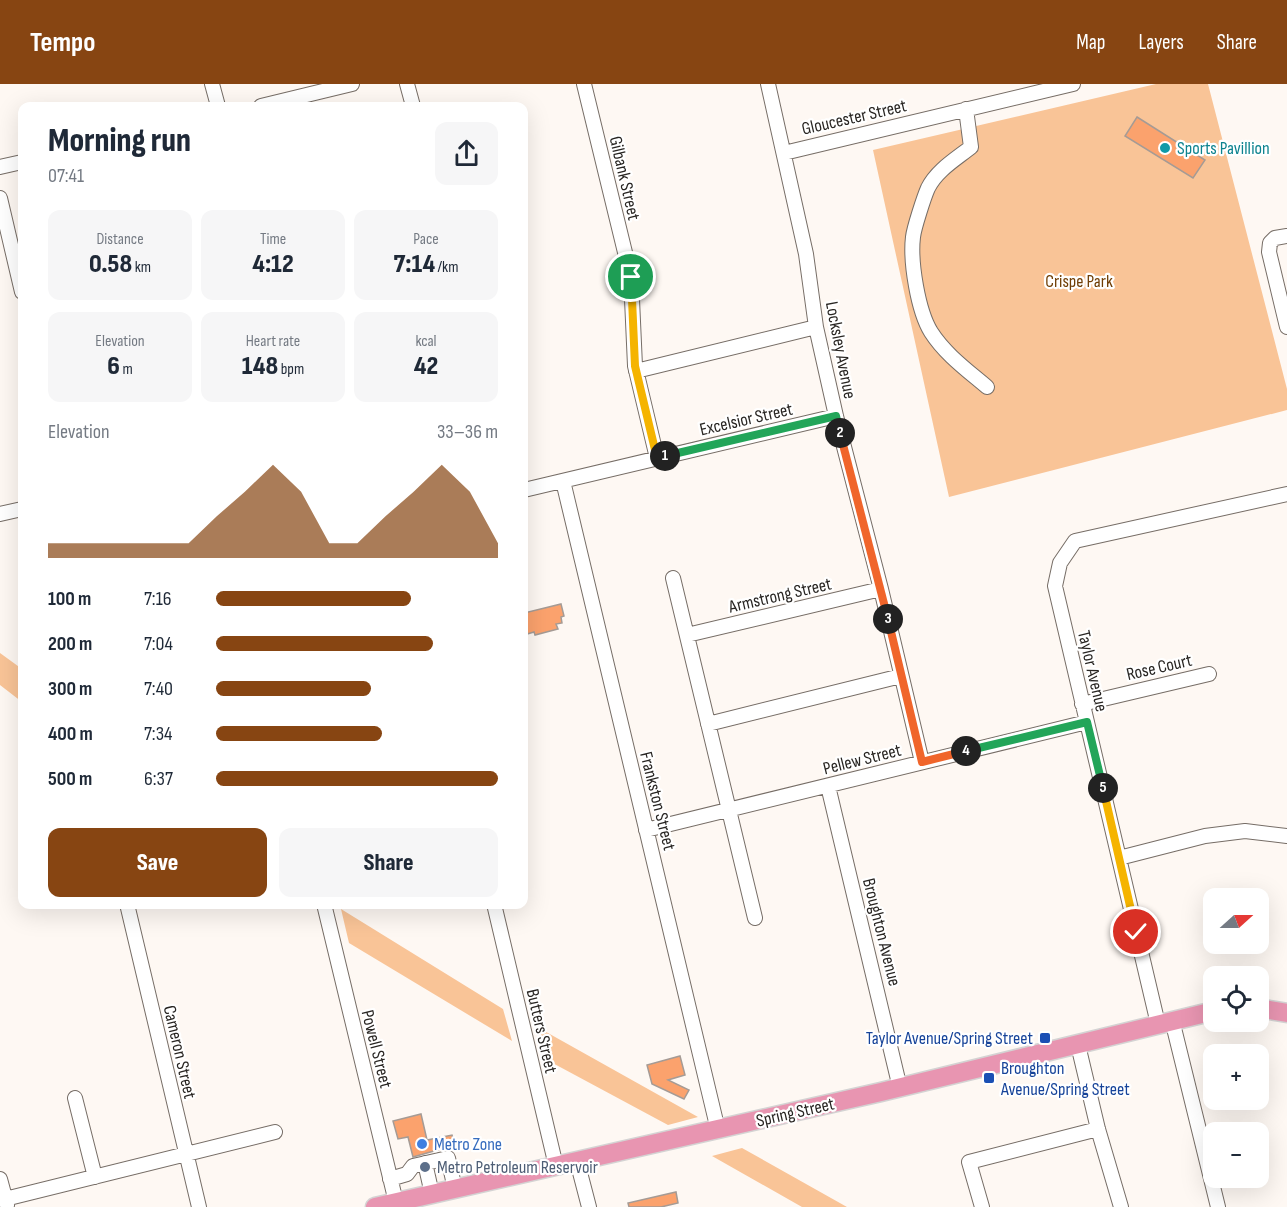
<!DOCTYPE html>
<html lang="en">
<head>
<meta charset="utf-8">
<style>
  body { margin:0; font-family:"Sofia Sans Condensed",sans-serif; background:#f6f6f7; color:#1f2937; height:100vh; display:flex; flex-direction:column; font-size:22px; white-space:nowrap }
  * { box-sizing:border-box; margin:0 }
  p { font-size:20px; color:#747a83 }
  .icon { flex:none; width:33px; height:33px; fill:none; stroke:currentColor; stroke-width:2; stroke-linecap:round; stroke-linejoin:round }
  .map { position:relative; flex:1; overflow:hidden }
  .side { position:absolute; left:18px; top:18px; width:510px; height:807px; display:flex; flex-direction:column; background:#fff; border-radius:12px; box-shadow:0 6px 24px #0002 }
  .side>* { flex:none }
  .needle { width:39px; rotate:69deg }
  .tools { position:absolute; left:1203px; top:804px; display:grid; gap:12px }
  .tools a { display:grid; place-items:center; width:66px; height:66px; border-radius:12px; background:#fff; box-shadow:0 6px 24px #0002; font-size:30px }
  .pin { position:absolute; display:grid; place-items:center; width:51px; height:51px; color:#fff; margin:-26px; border:3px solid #fff; border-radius:50%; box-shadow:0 2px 6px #0007 }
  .km { position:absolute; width:30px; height:30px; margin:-15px; border-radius:50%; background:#222; color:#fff; font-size:16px; line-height:30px; text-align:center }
  .round { display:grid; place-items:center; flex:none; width:63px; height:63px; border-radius:12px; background:#f6f6f7 }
  .summary { display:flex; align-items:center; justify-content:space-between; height:102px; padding:0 30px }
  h1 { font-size:33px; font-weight:800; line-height:45px }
  .metrics { display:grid; grid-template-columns:repeat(3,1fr); gap:9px; height:102px; padding:6px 30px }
  .metrics div { display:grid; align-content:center; border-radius:12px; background:#f6f6f7; text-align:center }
  .metrics b { font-size:26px; font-weight:800 }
  .metrics small { font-size:16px; font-weight:400 }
  .metrics p { font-size:16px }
  .chart { height:168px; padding:12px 30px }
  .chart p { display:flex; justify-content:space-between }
  .chart svg { width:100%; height:108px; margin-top:6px; fill:#874512; opacity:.7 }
  .primary-button { display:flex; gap:12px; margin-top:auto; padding:12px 30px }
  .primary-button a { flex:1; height:69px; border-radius:12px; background:#874512; color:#fff; font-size:24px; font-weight:800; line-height:69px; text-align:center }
  .primary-button a+a { background:#f6f6f7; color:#1f2937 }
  ul { padding:0 30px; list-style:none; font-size:20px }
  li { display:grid; grid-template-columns:96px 72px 1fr; align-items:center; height:45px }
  li i { height:15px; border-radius:8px; background:#874512 }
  header { display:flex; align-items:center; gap:36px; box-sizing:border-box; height:84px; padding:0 30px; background:#874512; color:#fff }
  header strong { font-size:28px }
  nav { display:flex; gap:33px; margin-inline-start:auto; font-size:21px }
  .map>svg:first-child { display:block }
  .green { fill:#f9c497 }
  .building { fill:#fba26d; stroke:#a59b95; stroke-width:1.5 }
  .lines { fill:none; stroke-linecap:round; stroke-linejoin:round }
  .minor-casing { stroke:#766d66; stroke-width:16 }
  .major-casing { stroke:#d4d3d3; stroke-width:21 }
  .minor { stroke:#fff; stroke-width:14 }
  .major { stroke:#e895b1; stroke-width:18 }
  .split-1-casing { stroke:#fff; stroke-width:12 }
  .split-2-casing { stroke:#fff; stroke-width:12 }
  .split-3-casing { stroke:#fff; stroke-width:12 }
  .split-4-casing { stroke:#fff; stroke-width:12 }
  .split-5-casing { stroke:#fff; stroke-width:12 }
  .split-6-casing { stroke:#fff; stroke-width:12 }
  .split-1 { stroke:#f5b400; stroke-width:8 }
  .split-2 { stroke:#22a559; stroke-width:8 }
  .split-3 { stroke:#f0652b; stroke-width:8 }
  .split-4 { stroke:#f0652b; stroke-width:8 }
  .split-5 { stroke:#22a559; stroke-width:8 }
  .split-6 { stroke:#f5b400; stroke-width:8 }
  .culture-dot { fill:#0f9aa8; stroke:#fff; stroke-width:2 }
  .transit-dot { fill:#1a4fb4; stroke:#fff; stroke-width:2 }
  .shop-dot { fill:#3f7fe0; stroke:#fff; stroke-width:2 }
  .service-dot { fill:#5c6f8a; stroke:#fff; stroke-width:2 }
  .labels { text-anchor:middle; stroke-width:4.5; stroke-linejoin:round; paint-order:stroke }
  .street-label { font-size:18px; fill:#282522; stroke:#fff }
  .culture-label { font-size:18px; fill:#0d838f; stroke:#fff; text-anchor:start }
  .park-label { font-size:18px; fill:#703e05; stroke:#fff }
  .transit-label { font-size:18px; fill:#164399; stroke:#fff; text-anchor:end }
  .shop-label { font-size:18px; fill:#366cbe; stroke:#fff; text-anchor:start }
  .service-label { font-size:18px; fill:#4e5e75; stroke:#fff; text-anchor:start }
</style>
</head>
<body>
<header>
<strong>Tempo</strong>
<nav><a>Map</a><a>Layers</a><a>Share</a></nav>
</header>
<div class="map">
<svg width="1287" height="1123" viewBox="0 0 1287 1123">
  <rect width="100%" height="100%" fill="#fef8f3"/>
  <!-- green -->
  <path class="green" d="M1156 0H1208L1287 305V326L949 413 873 66Z
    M0 569 22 585V618L0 601Z
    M341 825 503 925 512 957 349 859Z
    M539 944 698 1033 668 1041 547 976Z
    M742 1064 847 1123H802L712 1072Z"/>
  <!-- building -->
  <path class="building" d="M1137 33 1205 76 1193 94 1125 52Z
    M561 520 564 532 561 533 562 539 556 540 558 545 535 551 534 548 524 551V529Z
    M680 972 685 991 668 996 689 1006 684 1015 652 1000 647 981Z
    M421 1030 427 1056 452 1051 455 1061 413 1073 408 1053 398 1055 393 1037Z
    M676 1108 678 1119 661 1123H629L628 1119Z"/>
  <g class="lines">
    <defs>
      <path id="minor" d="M212 0 218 22
        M407 0 413 22
        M584 0 631 193 635 282 657 374
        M768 0 806 170 816 243 836 332 881 505 922 678
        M261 22 352 0
        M966 25 971 63C956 75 937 86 928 104 924 113 914 144 913 153 910 178 918 227 931 248 945 270 967 286 987 303
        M784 69 1073 0
        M0 83 22 78
        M0 114 22 208
        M1287 152 1275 154 1270 159 1269 168 1287 243
        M636 287 816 243
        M563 397 718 1046
        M524 406 836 332
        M0 430 22 425
        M673 494 755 834
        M687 551 881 505
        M1082 620 1209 590
        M708 640 901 592
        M828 702 900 1004
        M646 746 1087 638
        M1119 774 1205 752 1245 747 1287 752
        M127 820 199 1123
        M324 820 396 1118
        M494 820 556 1082
        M1172 936 1218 1123
        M1158 940 1055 502 1060 479 1075 457 1287 410
        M1078 961 1098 1045 1121 1123
        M75 1014 95 1093
        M577 1077 589 1123
        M425 1079 432 1110
        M0 1095 7 1121
        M390 1095 407 1090 413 1082 448 1074 455 1105
        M5 1115 275 1048
        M982 1123 969 1078 1098 1045"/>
      <path id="major" d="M1258 924 1287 929
        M375 1123 881 1008 1214 927"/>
    </defs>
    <!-- minor casing -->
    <use href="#minor" class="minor-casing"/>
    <!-- major casing -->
    <use href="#major" class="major-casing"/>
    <!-- minor -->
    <use href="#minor" class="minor"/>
    <!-- major -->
    <use href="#major" class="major"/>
  </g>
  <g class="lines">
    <defs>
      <path id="split-1" d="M631 193 635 282 657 374 665 372"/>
      <path id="split-2" d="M665 372 836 332 840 349"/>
      <path id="split-3" d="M840 349 888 535"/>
      <path id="split-4" d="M888 535 922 678 966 667"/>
      <path id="split-5" d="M966 667 1087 638 1103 704"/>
      <path id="split-6" d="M1103 704 1136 848"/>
    </defs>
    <!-- split-1 casing -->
    <use href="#split-1" class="split-1-casing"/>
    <!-- split-2 casing -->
    <use href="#split-2" class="split-2-casing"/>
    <!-- split-3 casing -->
    <use href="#split-3" class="split-3-casing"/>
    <!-- split-4 casing -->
    <use href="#split-4" class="split-4-casing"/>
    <!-- split-5 casing -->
    <use href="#split-5" class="split-5-casing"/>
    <!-- split-6 casing -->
    <use href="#split-6" class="split-6-casing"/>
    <!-- split-1 -->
    <use href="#split-1" class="split-1"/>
    <!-- split-2 -->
    <use href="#split-2" class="split-2"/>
    <!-- split-3 -->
    <use href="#split-3" class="split-3"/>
    <!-- split-4 -->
    <use href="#split-4" class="split-4"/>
    <!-- split-5 -->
    <use href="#split-5" class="split-5"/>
    <!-- split-6 -->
    <use href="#split-6" class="split-6"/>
  </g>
  <!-- markers -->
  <circle class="culture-dot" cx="1165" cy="64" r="6"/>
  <g class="transit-dot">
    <rect x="1039" y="948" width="12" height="12" rx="3"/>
    <rect x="983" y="988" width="12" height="12" rx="3"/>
  </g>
  <circle class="shop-dot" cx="422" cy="1060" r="6"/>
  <circle class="service-dot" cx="425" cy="1083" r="6"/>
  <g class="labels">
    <!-- street labels -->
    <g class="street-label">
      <text transform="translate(854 33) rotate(-13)" y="6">Gloucester Street</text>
      <text transform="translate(625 94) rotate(77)" y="6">Gilbank Street</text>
      <text transform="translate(841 266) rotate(79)" y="6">Locksley Avenue</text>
      <text transform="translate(746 335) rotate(-13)" y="6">Excelsior Street</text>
      <text transform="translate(780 511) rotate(-13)" y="6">Armstrong Street</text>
      <text transform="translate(1159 583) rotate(-13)" y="6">Rose Court</text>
      <text transform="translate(1093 587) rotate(77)" y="6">Taylor Avenue</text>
      <text transform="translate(862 675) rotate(-14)" y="6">Pellew Street</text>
      <text transform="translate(658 717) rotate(76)" y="6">Frankston Street</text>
      <text transform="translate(882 848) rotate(76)" y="6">Broughton Avenue</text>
      <text transform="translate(542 947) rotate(77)" y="6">Butters Street</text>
      <text transform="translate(377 965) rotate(76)" y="6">Powell Street</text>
      <text transform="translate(180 968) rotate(77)" y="6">Cameron Street</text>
      <text transform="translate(795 1028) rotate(-13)" y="6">Spring Street</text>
    </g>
    <!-- culture labels -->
    <g class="culture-label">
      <text x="1177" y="70">Sports Pavillion</text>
    </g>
    <!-- park labels -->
    <g class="park-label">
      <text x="1079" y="203">Crispe Park</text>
    </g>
    <!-- transit labels -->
    <g class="transit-label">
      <text x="1033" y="960">Taylor Avenue/Spring Street</text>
      <text x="1001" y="990" text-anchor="start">Broughton<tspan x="1001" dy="21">Avenue/Spring Street</tspan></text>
    </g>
    <!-- shop labels -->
    <g class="shop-label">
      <text x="434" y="1066">Metro Zone</text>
    </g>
    <!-- service labels -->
    <g class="service-label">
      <text x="437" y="1089">Metro Petroleum Reservoir</text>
    </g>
  </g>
</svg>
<div class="tools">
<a><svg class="needle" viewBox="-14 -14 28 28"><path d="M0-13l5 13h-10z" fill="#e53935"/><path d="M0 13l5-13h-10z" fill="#747a83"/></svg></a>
<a><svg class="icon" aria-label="locate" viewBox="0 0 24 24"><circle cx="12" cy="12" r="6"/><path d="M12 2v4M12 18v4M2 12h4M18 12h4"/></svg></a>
<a>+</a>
<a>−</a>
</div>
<div class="pin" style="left:631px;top:193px;background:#1e9e55"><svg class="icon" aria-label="arrive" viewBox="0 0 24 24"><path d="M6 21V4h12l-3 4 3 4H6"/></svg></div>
<div class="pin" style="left:1136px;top:848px;background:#d93025"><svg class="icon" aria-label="check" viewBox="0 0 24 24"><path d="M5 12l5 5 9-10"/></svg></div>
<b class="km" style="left:665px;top:372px">1</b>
<b class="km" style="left:840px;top:349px">2</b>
<b class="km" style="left:888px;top:535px">3</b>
<b class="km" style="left:966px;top:667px">4</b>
<b class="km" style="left:1103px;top:704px">5</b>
<section class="side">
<div class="summary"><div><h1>Morning run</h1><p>07:41</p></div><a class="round"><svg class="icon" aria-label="share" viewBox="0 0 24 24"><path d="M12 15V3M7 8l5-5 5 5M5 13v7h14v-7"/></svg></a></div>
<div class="metrics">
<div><p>Distance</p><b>0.58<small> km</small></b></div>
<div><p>Time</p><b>4:12</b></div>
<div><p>Pace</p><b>7:14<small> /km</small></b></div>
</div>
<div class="metrics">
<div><p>Elevation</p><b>6<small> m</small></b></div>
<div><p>Heart rate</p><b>148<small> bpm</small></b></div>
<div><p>kcal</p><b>42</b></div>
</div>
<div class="chart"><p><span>Elevation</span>33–36 m</p>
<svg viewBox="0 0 160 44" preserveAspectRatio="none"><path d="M0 44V38L10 38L20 38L30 38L40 38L50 38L60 27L70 17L80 6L90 17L100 38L110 38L120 27L130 17L140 6L150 17L160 38V44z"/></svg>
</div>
<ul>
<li><b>100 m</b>7:16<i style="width:69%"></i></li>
<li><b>200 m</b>7:04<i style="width:77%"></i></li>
<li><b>300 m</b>7:40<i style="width:55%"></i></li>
<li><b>400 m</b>7:34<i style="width:59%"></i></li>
<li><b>500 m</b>6:37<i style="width:100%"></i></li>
</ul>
<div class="primary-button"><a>Save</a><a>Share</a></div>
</section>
</div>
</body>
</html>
